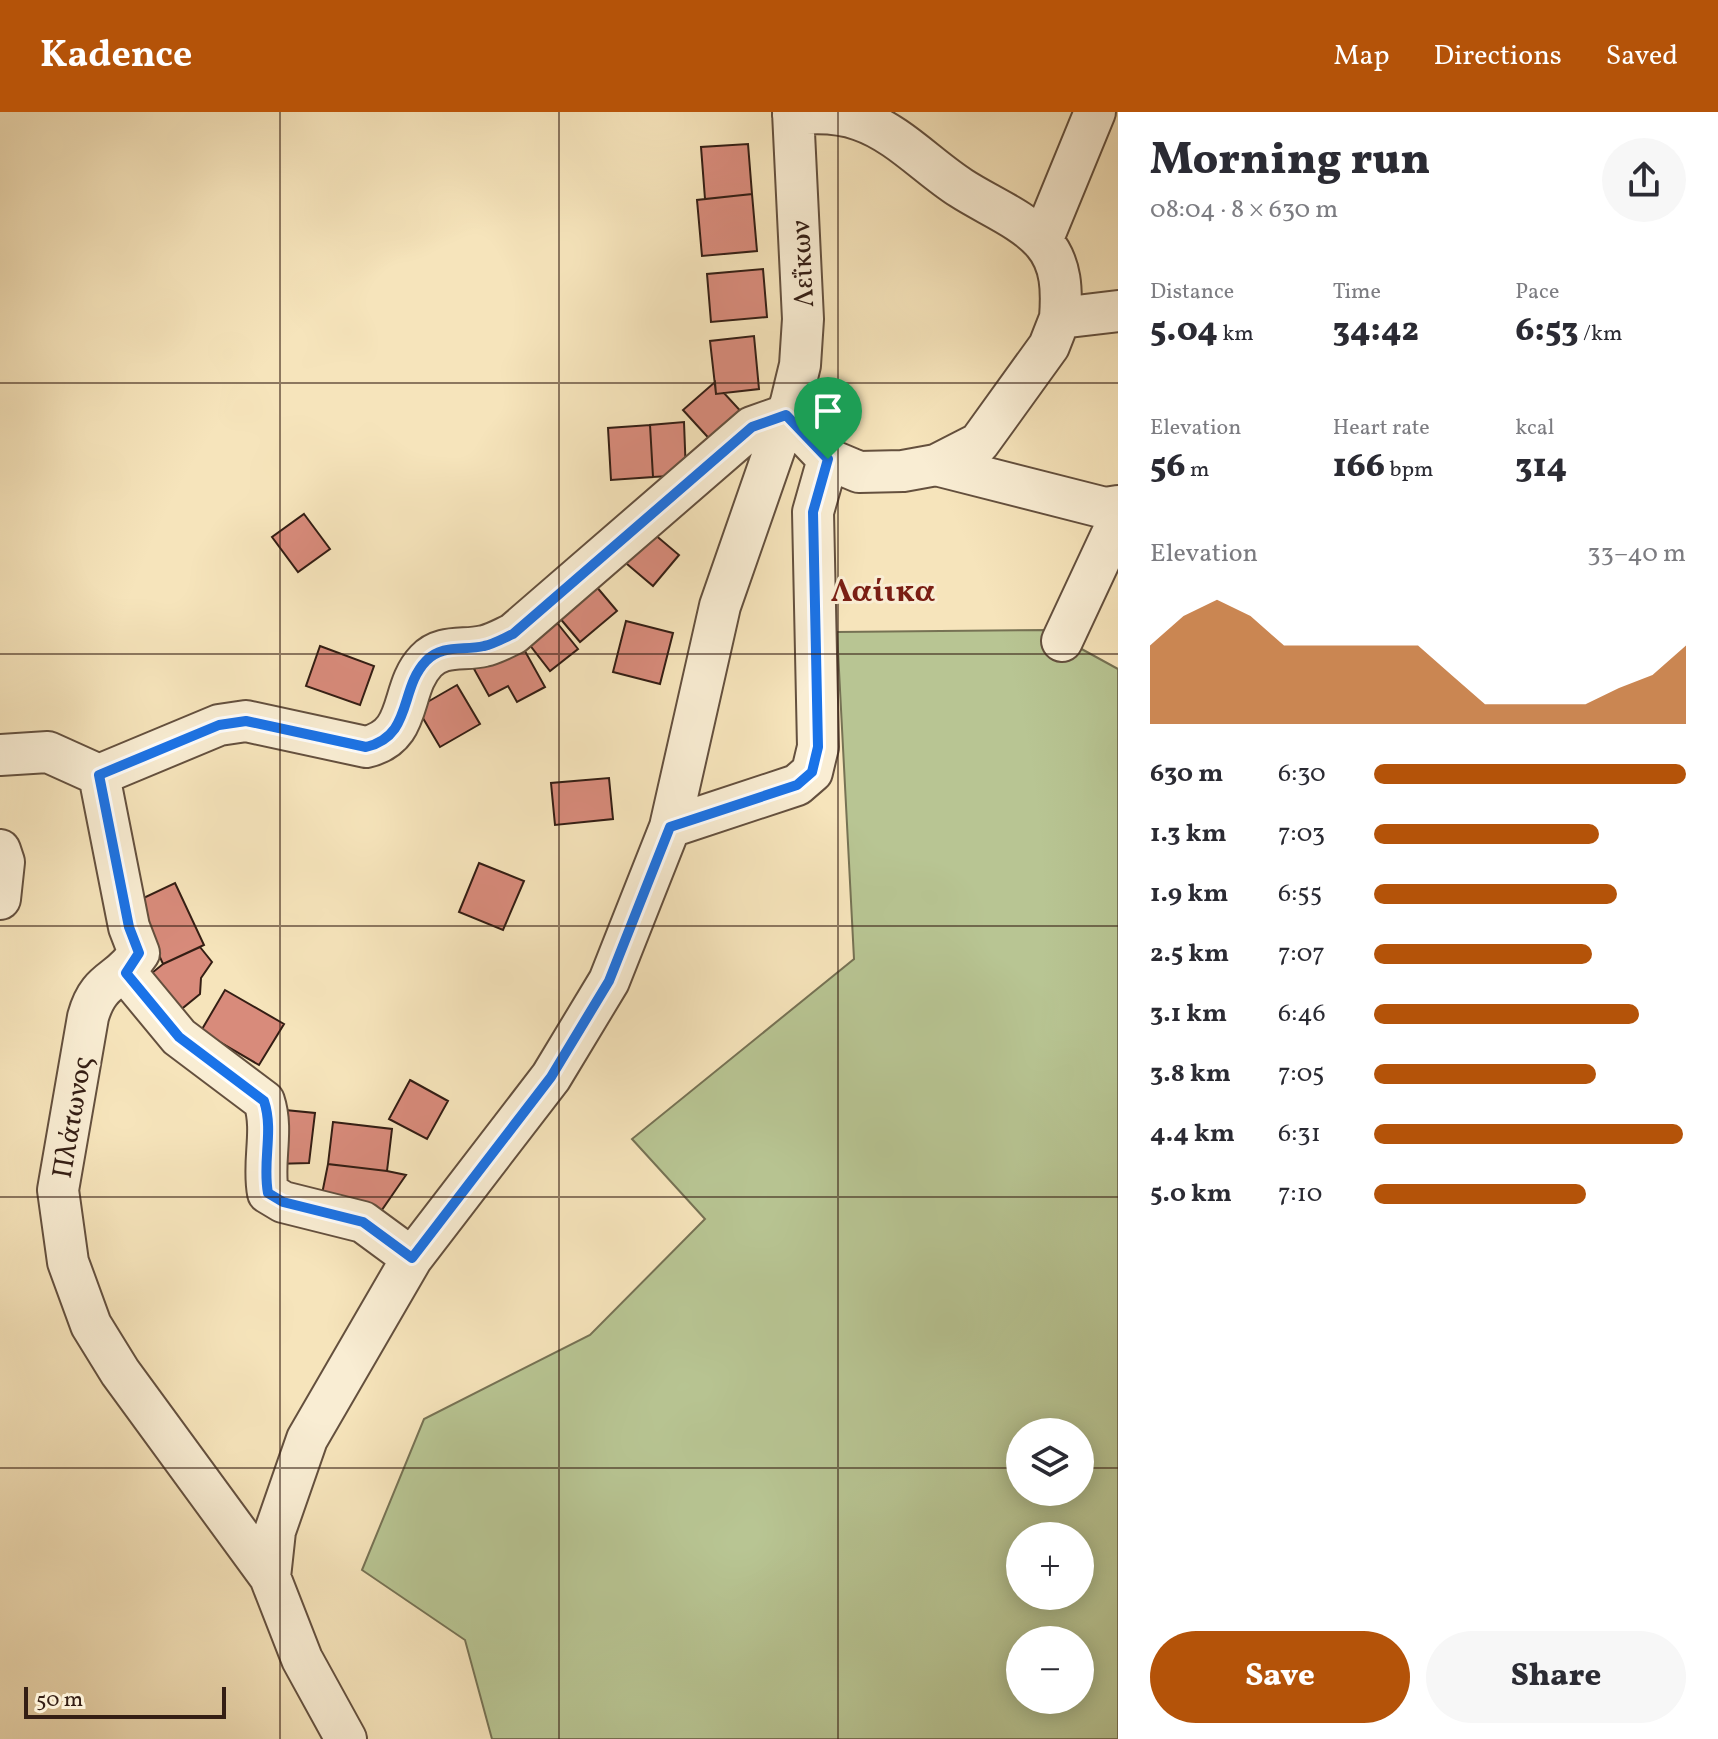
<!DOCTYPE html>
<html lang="en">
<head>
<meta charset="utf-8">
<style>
  body { margin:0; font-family:Vollkorn,serif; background:#f7f7f7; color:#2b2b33; height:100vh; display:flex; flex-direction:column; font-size:30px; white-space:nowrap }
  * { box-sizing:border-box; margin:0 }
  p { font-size:26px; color:#7c7c81 }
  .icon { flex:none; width:44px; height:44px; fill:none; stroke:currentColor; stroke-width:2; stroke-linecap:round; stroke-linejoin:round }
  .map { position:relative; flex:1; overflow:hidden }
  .sheet { display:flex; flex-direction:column; background:#fff; width:600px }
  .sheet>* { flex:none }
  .tools { position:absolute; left:1006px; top:1306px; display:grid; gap:16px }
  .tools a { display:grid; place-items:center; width:88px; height:88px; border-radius:50%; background:#fff; box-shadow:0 4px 20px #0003; font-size:40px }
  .scale { position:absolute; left:24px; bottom:20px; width:202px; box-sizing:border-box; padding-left:8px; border:4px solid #341e14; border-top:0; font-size:22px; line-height:28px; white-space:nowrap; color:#341e14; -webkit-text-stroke:6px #f9edd3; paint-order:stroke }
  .pin { position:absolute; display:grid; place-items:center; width:68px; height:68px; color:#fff; margin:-82px -34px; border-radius:50% 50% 50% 0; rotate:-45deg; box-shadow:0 0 8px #0007 }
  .pin .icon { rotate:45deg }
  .round { display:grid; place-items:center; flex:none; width:84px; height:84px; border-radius:42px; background:#f7f7f7 }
  .head { display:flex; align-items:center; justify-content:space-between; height:136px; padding:0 32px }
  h1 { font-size:44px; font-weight:800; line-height:60px }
  .stats { display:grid; grid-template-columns:repeat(3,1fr); gap:12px; height:136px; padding:8px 32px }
  .stats div { display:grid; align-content:center }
  .stats b { font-size:34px; font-weight:800 }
  .stats small { font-size:22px; font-weight:400 }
  .stats p { font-size:22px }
  .chart { height:224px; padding:16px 32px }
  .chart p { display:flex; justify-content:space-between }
  .chart svg { width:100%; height:144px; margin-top:8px; fill:#b45309; opacity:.7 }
  .primary-button { display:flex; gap:16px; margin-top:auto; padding:16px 32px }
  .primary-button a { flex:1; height:92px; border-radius:48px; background:#b45309; color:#fff; font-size:32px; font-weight:800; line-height:92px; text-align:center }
  .primary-button a+a { background:#f7f7f7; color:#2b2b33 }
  ul { padding:0 32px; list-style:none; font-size:26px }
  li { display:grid; grid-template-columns:128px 96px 1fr; align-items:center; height:60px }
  li i { height:20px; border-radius:10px; background:#b45309 }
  header { display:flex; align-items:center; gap:48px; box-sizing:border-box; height:112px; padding:0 40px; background:#b45309; color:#fff }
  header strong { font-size:38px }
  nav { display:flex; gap:44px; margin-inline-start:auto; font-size:28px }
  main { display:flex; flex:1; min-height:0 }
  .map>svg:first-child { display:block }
  .green { fill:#b8c593; stroke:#767254; stroke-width:2; fill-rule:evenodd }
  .building { fill:#d88b7b; stroke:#341e14; stroke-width:2 }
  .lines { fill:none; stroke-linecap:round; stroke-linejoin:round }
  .minor-casing { stroke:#64503e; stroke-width:44 }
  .minor { stroke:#f9edd3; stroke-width:40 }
  .route-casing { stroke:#fff; stroke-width:16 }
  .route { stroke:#1a73e8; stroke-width:10 }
  .grid { fill:none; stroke:#341e14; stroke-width:2; stroke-opacity:0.55 }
  .labels { text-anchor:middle; stroke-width:6; stroke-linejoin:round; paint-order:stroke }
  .street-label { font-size:28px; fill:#341e14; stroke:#f9edd3 }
  .quarter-label { font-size:32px; font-weight:bold; fill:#7a1f14; stroke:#f9edd3 }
</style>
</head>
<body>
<header>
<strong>Kadence</strong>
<nav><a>Map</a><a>Directions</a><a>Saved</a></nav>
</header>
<main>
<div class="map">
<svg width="1118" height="1627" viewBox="0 0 1118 1627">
  <rect width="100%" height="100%" fill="#f6e4bb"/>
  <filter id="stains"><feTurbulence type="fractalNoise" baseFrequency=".0025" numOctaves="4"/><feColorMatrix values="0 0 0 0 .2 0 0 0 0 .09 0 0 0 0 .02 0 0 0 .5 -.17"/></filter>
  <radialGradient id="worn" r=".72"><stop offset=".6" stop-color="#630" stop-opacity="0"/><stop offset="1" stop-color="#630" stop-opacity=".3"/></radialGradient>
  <!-- green -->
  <path class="green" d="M1047 518 1118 557V1627H492L465 1528 362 1458 424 1307 590 1223 705 1107 632 1027 854 847 837 520ZM1020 1320H1080V1380H1020ZM1020 1424H1080V1484H1020ZM1020 1528H1080V1588H1020Z"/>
  <!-- building -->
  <path class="building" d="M748 32 752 82 705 87 701 35Z
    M752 82 757 139 702 144 697 88Z
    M763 157 767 205 711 210 707 162Z
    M754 224 759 277 716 282 710 229Z
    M715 270 716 282 724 281 746 305 715 333 683 298Z
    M684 310 686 363 653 365 650 313Z
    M650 313 653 365 611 368 608 316Z
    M304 402 330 437 298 460 272 425Z
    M647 416 679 443 653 474 621 447Z
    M590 467 617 499 580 530 553 498Z
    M550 502 578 537 550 559 522 523Z
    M626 509 673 521 660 572 613 560Z
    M521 532 545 575 517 590 508 574 489 584 474 557Z
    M320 534 374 554 360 593 306 574Z
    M457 573 480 612 440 635 417 596Z
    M609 666 613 707 555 713 551 671Z
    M479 751 524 769 503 818 459 800Z
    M175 771 204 833 163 852 135 790Z
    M200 835 212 850 201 866 200 882 173 904 142 869 163 852Z
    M225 878 284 912 259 953 201 919Z
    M410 968 448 989 427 1027 389 1007Z
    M275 997 315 1001 309 1051 274 1052Z
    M333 1010 392 1017 387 1059 328 1052Z
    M328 1052 387 1059 406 1063 377 1105 320 1092Z"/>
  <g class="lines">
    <defs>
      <path id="minor" d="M793 3C816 0 837 0 860 8 898 21 928 55 961 76 987 93 1023 107 1043 130 1062 152 1062 179 1060 206
        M1042 129 1095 0
        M786 303 828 347 859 360 903 359 936 353 1105 396 1118 394
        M936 353 979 331 1049 234 1060 206 1118 199
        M1062 529 1118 409
        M0 643 48 640 99 663 129 815 139 841C119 872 99 865 88 905L58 1078 68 1150 91 1213 120 1260 270 1465
        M99 663 219 613 246 609 366 635C414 624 399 577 426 549 442 532 464 539 484 534 494 532 504 526 513 522L752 315 786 303
        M670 715 797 673 812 660 818 635 813 400 828 347
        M0 738 4 750 0 787
        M126 861 179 925 264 989C274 1019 262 1050 268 1081L283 1090 363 1110 412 1146
        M346 1627 302 1547 270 1465 275 1419 307 1327 412 1146 551 965 609 869 670 715 720 494 791 290 800 253 803 207 793 0"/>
    </defs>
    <!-- minor casing -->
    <use href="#minor" class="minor-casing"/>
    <!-- minor -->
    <use href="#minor" class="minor"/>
  </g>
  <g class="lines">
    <defs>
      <path id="route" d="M786 303 828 347 813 400 818 635 812 660 797 673 670 715 609 869 551 965 412 1146 363 1110 283 1090 268 1081C262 1050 274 1019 264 989L179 925 126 861 139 841 129 815 99 663 219 613 246 609 366 635C413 624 399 577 426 549 442 532 464 539 484 534 494 532 504 526 513 522L752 315Z"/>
    </defs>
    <!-- route casing -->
    <use href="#route" class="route-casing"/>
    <!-- route -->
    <use href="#route" class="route"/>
  </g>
  <!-- grid -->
  <path class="grid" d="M280 0V1627M559 0V1627M838 0V1627M0 271H1118M0 542H1118M0 814H1118M0 1085H1118M0 1356H1020M1080 1356H1118"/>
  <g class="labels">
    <!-- street labels -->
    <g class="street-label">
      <text transform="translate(801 152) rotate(-93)" y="10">Λεΐκων</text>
      <text transform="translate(71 1005) rotate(-80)" y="10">Πλάτωνος</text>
    </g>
    <!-- quarter labels -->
    <g class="quarter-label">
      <text x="883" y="489">Λαίικα</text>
    </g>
  </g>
  <rect width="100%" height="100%" filter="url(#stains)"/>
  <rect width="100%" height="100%" fill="url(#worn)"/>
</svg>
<div class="tools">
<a><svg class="icon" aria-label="layers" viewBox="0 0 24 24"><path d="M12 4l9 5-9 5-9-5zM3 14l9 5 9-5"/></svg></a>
<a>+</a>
<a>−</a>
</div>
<div class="scale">50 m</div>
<div class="pin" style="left:828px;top:347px;background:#1e9e55"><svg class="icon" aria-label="arrive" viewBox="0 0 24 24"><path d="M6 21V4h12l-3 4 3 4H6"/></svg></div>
</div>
<section class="sheet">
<div class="head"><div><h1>Morning run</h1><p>08:04 · 8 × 630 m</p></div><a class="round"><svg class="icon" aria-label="share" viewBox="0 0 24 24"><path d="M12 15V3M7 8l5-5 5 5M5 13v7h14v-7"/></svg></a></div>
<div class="stats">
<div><p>Distance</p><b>5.04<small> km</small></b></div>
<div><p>Time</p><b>34:42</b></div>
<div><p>Pace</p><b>6:53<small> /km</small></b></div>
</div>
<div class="stats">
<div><p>Elevation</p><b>56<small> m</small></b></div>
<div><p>Heart rate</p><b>166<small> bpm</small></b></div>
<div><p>kcal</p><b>314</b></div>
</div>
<div class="chart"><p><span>Elevation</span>33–40 m</p>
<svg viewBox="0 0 160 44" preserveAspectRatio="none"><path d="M0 44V20L10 11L20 6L30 11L40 20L50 20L60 20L70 20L80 20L90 29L100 38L110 38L120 38L130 38L140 33L150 29L160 20V44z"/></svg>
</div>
<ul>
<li><b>630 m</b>6:30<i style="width:100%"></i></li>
<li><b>1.3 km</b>7:03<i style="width:72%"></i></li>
<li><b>1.9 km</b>6:55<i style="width:78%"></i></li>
<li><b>2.5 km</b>7:07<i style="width:70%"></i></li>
<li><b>3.1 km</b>6:46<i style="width:85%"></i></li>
<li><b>3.8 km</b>7:05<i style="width:71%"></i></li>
<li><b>4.4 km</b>6:31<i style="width:99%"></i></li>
<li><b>5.0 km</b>7:10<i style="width:68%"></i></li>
</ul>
<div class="primary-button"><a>Save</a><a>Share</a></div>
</section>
</main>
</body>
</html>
